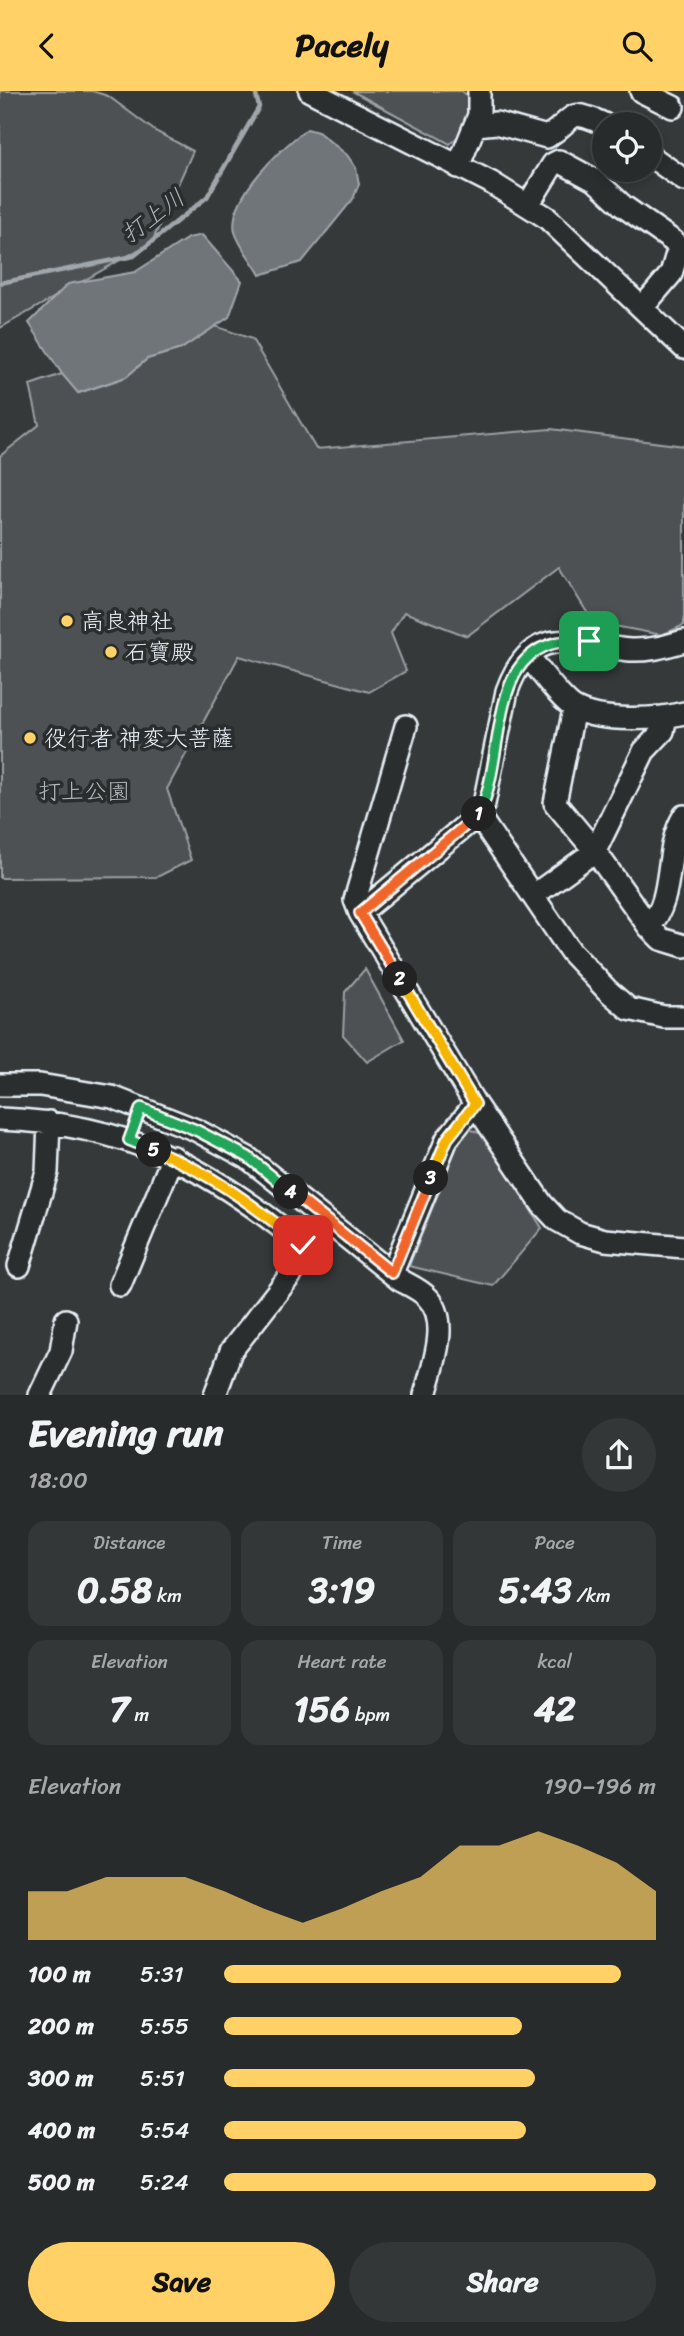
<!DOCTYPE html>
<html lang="en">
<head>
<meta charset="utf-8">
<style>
  body { margin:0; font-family:Sriracha,"Klee One",sans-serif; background:#343738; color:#f1f3f6; height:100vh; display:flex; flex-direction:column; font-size:26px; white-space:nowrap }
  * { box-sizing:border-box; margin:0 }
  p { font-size:23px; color:#a5a7a9 }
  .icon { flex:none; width:38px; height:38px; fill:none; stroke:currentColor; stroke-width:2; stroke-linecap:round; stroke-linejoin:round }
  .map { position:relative; height:1304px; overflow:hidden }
  .drawer { display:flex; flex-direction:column; background:#282b2c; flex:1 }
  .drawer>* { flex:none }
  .fabs { position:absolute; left:592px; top:21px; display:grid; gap:14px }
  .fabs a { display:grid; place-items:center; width:70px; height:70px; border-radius:50%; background:#282b2c; box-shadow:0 4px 10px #0003,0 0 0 2px #444748; font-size:35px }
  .pin { position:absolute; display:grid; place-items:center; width:60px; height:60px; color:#fff; margin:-30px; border-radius:14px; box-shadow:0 4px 10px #0006 }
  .km { position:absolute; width:35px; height:35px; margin:-18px; border-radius:50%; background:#222; color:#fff; font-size:19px; line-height:35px; text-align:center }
  .round { display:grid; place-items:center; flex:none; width:74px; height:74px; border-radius:37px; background:#343738 }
  .head { display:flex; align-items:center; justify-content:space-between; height:119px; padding:0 28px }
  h1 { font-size:38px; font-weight:700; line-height:52px }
  .figures { display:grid; grid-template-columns:repeat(3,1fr); gap:10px; height:119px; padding:7px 28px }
  .figures div { display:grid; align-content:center; border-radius:18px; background:#343738; text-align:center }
  .figures b { font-size:35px; font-weight:700 }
  .figures small { font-size:19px; font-weight:400 }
  .figures p { font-size:19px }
  .chart { height:196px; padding:14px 28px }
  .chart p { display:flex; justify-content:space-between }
  .chart svg { width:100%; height:126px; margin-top:7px; fill:#ffd166; opacity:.7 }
  .primary-button { display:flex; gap:14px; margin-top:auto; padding:14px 28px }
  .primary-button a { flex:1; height:80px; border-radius:42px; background:#ffd166; color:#111; font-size:28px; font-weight:700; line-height:80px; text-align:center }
  .primary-button a+a { background:#343738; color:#f1f3f6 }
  ul { padding:0 28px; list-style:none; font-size:23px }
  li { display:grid; grid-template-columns:112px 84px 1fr; align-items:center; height:52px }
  li i { height:18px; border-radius:9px; background:#ffd166 }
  header { display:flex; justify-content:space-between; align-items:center; height:91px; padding:0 28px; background:#ffd166; color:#111; font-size:32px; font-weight:700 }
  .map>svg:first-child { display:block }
  .green { fill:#4d5152; stroke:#9aa1a5; stroke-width:2 }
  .water { fill:#707579; stroke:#a0a7ac; stroke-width:2 }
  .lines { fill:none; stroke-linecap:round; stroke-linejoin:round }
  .stream { stroke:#a0a7ac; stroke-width:4.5 }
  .minor-casing { stroke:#e8f1f8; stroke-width:26 }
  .minor { stroke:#2a2d2e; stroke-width:21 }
  .split-1-casing { stroke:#fff; stroke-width:14 }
  .split-2-casing { stroke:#fff; stroke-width:14 }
  .split-3-casing { stroke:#fff; stroke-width:14 }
  .split-4-casing { stroke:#fff; stroke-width:14 }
  .split-5-casing { stroke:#fff; stroke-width:14 }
  .split-6-casing { stroke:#fff; stroke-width:14 }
  .split-1 { stroke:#22a559; stroke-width:9 }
  .split-2 { stroke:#f0652b; stroke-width:9 }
  .split-3 { stroke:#f5b400; stroke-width:9 }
  .split-4 { stroke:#f0652b; stroke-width:9 }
  .split-5 { stroke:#22a559; stroke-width:9 }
  .split-6 { stroke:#f5b400; stroke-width:9 }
  .poi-dot { fill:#ffd166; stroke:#2a2d2e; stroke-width:2.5 }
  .labels { text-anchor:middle; stroke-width:7; stroke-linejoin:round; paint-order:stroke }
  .poi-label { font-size:23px; fill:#e8f1f8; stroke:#2a2d2e; text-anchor:start }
  .park-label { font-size:23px; fill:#b2b9be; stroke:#2a2d2e }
  .water-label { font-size:24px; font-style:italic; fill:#acb3b8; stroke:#2a2d2e }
</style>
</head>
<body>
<header><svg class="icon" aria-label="back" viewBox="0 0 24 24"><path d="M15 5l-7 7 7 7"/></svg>Pacely<svg class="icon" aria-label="search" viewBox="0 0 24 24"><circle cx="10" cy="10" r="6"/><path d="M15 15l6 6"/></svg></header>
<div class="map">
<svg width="684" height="1304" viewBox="0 0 684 1304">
  <rect width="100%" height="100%" fill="#35393a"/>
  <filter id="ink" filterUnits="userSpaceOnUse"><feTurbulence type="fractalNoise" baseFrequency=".0143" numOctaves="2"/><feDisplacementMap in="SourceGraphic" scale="14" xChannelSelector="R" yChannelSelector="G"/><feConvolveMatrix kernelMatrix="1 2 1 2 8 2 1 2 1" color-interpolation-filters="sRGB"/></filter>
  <g filter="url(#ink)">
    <!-- green -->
    <path class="green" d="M0 0H92L108 5 155 40 193 60 152 151 0 237Z
      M352 0H462L470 7 466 38 450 53Z
      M215 235 252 248 316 358 551 338 684 355V534L662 544 593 531 559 476 467 545 404 521 391 542 406 580 369 601 239 565 167 698 191 769 157 786 0 787V365L39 334 30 294 62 283 79 302 126 286 147 268 181 258Z
      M365 878 404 949 367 971 343 944 345 901Z
      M465 1036 484 1044 542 1137 493 1195 409 1175Z"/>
    <!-- water -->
    <path class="water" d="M307 38 318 41 347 64 356 77 359 93 353 108 302 171 260 184C253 171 239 155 235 141 227 107 282 56 307 38Z
      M202 144 242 190 229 226 181 258 147 268 126 286 78 302 62 283 29 232 68 193 135 181 188 147Z"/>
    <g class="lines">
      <!-- stream -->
      <path class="stream" d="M0 192 134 165 207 106 259 16 255 0"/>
      <defs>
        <path id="minor" d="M310 0 490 91 546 126 684 257
          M641 0 673 16
          M476 34 496 32 547 46C577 27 566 16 604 33
          M649 64 684 89
          M458 76 479 24V0
          M528 114 553 73 559 70 596 90 623 115 673 150 679 156 671 183 642 217
          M684 550C666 555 650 560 630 559 577 555 533 527 507 600L484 713 478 724 360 822 475 1013 542 1113 557 1129 580 1142 605 1149 684 1156
          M528 565C539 578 562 611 576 618 602 631 657 629 684 622
          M574 618 555 712 595 760 649 836 661 848 684 855
          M478 724 571 861 607 899 629 918 664 926H684
          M534 804 595 760 644 660 663 640 666 626
          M360 822 355 809 406 635
          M649 836C676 806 663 759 684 725
          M0 994H40L112 1006 196 1039 248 1067 400 1189C409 1194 421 1199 428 1207 451 1230 432 1277 425 1304
          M0 1028C125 1032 209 1076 303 1154L296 1177 231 1260 215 1304
          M19 1175 47 1081 49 1031
          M392 1182 447 1048 475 1013
          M120 1194 173 1066
          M40 1304 61 1260 66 1229"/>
      </defs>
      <!-- minor casing -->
      <use href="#minor" class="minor-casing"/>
      <!-- minor -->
      <use href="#minor" class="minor"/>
    </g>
  </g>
  <g class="lines" filter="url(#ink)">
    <defs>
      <path id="split-1" d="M479 723C510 659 481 540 589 550"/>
      <path id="split-2" d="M400 888 360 822 479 723"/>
      <path id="split-3" d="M400 888 475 1013 447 1048 431 1087"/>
      <path id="split-4" d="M291 1101 392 1182 431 1087"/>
      <path id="split-5" d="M154 1059 129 1049 141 1017 196 1039 248 1066 291 1101"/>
      <path id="split-6" d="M154 1059C210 1081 256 1116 303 1154"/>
    </defs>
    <!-- split-1 casing -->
    <use href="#split-1" class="split-1-casing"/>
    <!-- split-2 casing -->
    <use href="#split-2" class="split-2-casing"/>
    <!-- split-3 casing -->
    <use href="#split-3" class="split-3-casing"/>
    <!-- split-4 casing -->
    <use href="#split-4" class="split-4-casing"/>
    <!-- split-5 casing -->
    <use href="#split-5" class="split-5-casing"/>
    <!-- split-6 casing -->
    <use href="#split-6" class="split-6-casing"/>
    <!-- split-1 -->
    <use href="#split-1" class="split-1"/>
    <!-- split-2 -->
    <use href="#split-2" class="split-2"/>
    <!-- split-3 -->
    <use href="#split-3" class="split-3"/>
    <!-- split-4 -->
    <use href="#split-4" class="split-4"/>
    <!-- split-5 -->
    <use href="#split-5" class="split-5"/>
    <!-- split-6 -->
    <use href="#split-6" class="split-6"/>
  </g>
  <!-- markers -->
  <g class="poi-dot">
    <circle cx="67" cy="530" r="7"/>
    <circle cx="111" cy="561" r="7"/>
    <circle cx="30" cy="647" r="7"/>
  </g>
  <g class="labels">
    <!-- poi labels -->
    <g class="poi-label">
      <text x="81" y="538">高良神社</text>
      <text x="125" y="569">石寶殿</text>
      <text x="44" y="655">役行者 神変大菩薩</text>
    </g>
    <!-- park labels -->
    <g class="park-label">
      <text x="84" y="708">打上公園</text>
    </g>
    <!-- water labels -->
    <g class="water-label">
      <text transform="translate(153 125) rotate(-37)" y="8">打上川</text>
    </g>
  </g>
</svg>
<div class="fabs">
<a><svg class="icon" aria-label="locate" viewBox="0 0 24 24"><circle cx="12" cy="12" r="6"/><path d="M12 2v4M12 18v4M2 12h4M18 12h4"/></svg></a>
</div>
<div class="pin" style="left:589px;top:550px;background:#1e9e55"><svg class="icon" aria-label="arrive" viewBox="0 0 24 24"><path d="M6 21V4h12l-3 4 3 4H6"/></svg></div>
<div class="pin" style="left:303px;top:1154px;background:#d93025"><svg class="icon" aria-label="check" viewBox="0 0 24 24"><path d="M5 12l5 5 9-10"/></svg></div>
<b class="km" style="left:479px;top:723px">1</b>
<b class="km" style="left:400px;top:888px">2</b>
<b class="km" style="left:431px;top:1087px">3</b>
<b class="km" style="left:291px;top:1101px">4</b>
<b class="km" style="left:154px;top:1059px">5</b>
</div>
<section class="drawer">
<div class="head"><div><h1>Evening run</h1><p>18:00</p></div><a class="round"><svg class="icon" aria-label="share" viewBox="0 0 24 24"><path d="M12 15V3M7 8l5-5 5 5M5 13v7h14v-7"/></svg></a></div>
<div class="figures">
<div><p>Distance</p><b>0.58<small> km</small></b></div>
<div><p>Time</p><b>3:19</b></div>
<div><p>Pace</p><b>5:43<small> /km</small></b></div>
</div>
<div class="figures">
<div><p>Elevation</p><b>7<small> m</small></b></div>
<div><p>Heart rate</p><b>156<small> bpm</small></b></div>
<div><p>kcal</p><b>42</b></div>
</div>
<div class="chart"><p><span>Elevation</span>190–196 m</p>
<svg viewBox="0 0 160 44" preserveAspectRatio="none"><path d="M0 44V27L10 27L20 22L30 22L40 22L50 27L60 33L70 38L80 33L90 27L100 22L110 11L120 11L130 6L140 11L150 17L160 27V44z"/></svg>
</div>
<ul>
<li><b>100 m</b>5:31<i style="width:92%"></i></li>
<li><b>200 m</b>5:55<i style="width:69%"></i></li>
<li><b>300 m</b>5:51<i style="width:72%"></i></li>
<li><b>400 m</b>5:54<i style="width:70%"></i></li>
<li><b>500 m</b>5:24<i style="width:100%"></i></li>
</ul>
<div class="primary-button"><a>Save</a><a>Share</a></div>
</section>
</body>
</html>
